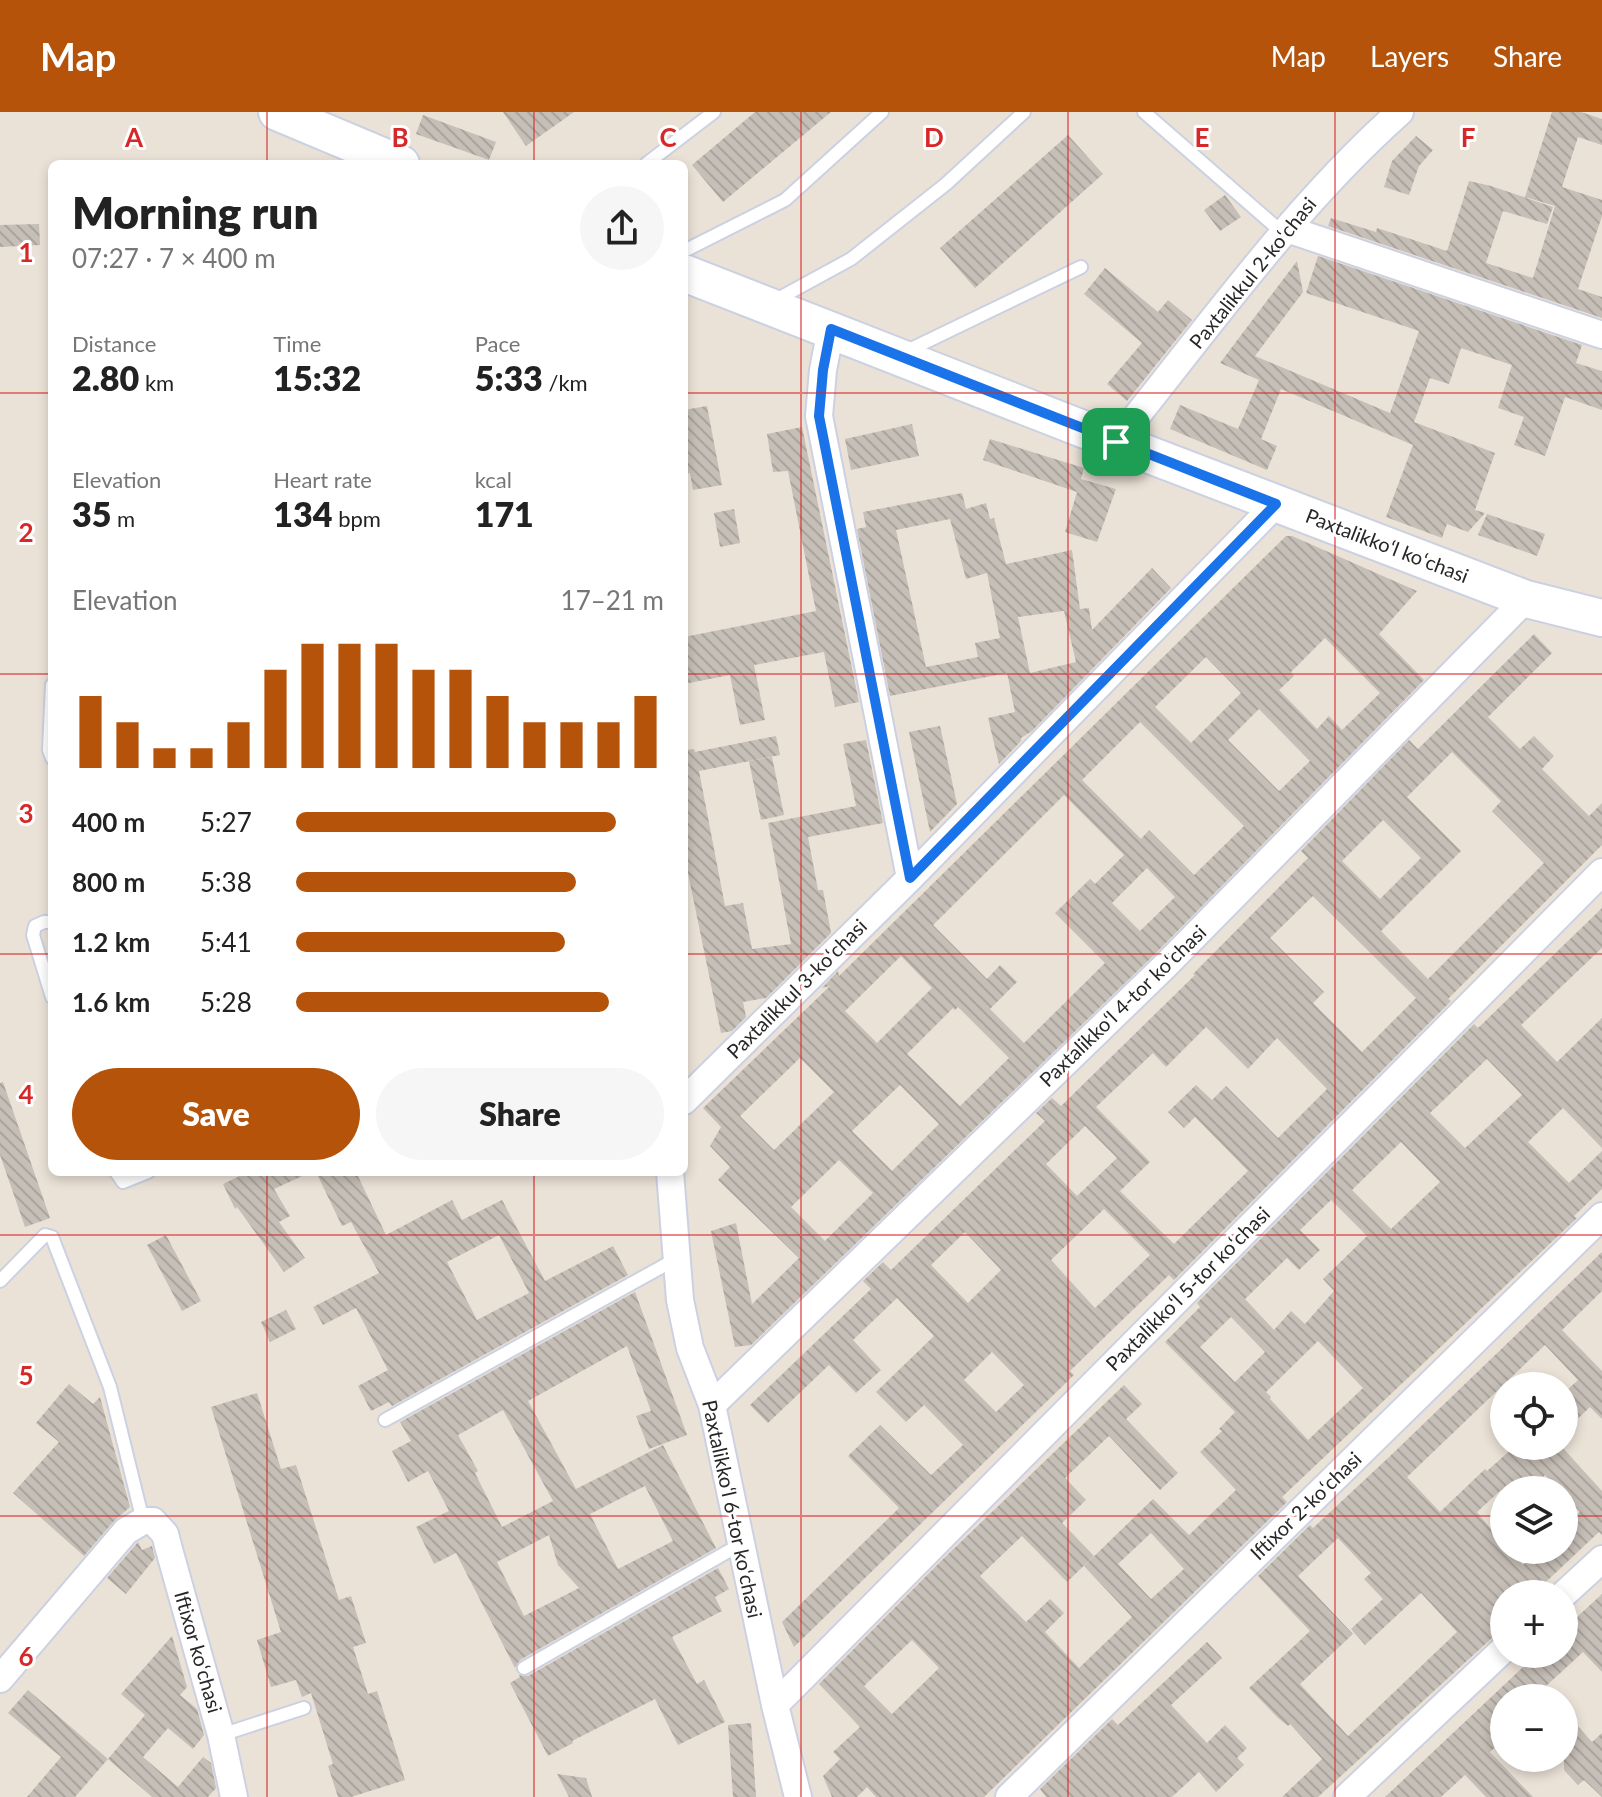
<!DOCTYPE html>
<html lang="en">
<head>
<meta charset="utf-8">
<style>
  body { margin:0; font-family:Lato,sans-serif; background:#f6f6f6; color:#222; height:100vh; display:flex; flex-direction:column; font-size:30px; white-space:nowrap }
  * { box-sizing:border-box; margin:0 }
  p { font-size:26px; color:#767676 }
  .icon { flex:none; width:44px; height:44px; fill:none; stroke:currentColor; stroke-width:2; stroke-linecap:round; stroke-linejoin:round }
  .map { position:relative; flex:1; overflow:hidden }
  .drawer { position:absolute; left:48px; top:48px; width:640px; height:1016px; display:flex; flex-direction:column; background:#fff; border-radius:12px; box-shadow:0 4px 12px #0003 }
  .drawer>* { flex:none }
  .fabs { position:absolute; left:1490px; top:1260px; display:grid; gap:16px }
  .fabs a { display:grid; place-items:center; width:88px; height:88px; border-radius:50%; background:#fff; box-shadow:0 4px 12px #0003; font-size:40px }
  .pin { position:absolute; display:grid; place-items:center; width:68px; height:68px; color:#fff; margin:-34px; border-radius:16px; box-shadow:0 4px 12px #0006 }
  .round { display:grid; place-items:center; flex:none; width:84px; height:84px; border-radius:42px; background:#f6f6f6 }
  .overview { display:flex; align-items:center; justify-content:space-between; height:136px; padding:0 24px }
  h1 { font-size:44px; font-weight:800; line-height:60px }
  .stats { display:grid; grid-template-columns:repeat(3,1fr); gap:12px; height:136px; padding:8px 24px }
  .stats div { display:grid; align-content:center }
  .stats b { font-size:34px; font-weight:800 }
  .stats small { font-size:22px; font-weight:400 }
  .stats p { font-size:22px }
  .chart { height:224px; padding:16px 24px }
  .chart p { display:flex; justify-content:space-between }
  .chart svg { width:100%; height:144px; margin-top:8px; stroke:#b45309; stroke-width:6 }
  .button { display:flex; gap:16px; margin-top:auto; padding:16px 24px }
  .button a { flex:1; height:92px; border-radius:48px; background:#b45309; color:#fff; font-size:32px; font-weight:800; line-height:92px; text-align:center }
  .button a+a { background:#f6f6f6; color:#222 }
  ul { padding:0 24px; list-style:none; font-size:26px }
  li { display:grid; grid-template-columns:128px 96px 1fr; align-items:center; height:60px }
  li i { height:20px; border-radius:10px; background:#b45309 }
  header { display:flex; align-items:center; gap:48px; box-sizing:border-box; height:112px; padding:0 40px; background:#b45309; color:#fff }
  header strong { font-size:38px }
  nav { display:flex; gap:44px; margin-inline-start:auto; font-size:28px }
  .map>svg:first-child { display:block }
  .building { fill:url(#building-back-hatch); fill-rule:evenodd }
  .lines { fill:none; stroke-linecap:round; stroke-linejoin:round }
  .lane-casing { stroke:#ccd1e2; stroke-width:16 }
  .street-casing { stroke:#ccd1e2; stroke-width:30 }
  .secondary-casing { stroke:#ccd1e2; stroke-width:40 }
  .lane { stroke:#fff; stroke-width:12 }
  .street { stroke:#fff; stroke-width:26 }
  .secondary { stroke:#fff; stroke-width:36 }
  .route-casing { stroke:#fff; stroke-width:16 }
  .route { stroke:#1a73e8; stroke-width:10 }
  .grid { fill:none; stroke:#d62828; stroke-width:2; stroke-opacity:0.55 }
  .labels { text-anchor:middle; stroke-width:6; stroke-linejoin:round; paint-order:stroke }
  .street-label { font-size:20px; fill:#272727; stroke:#fff }
  .grid-label { font-size:26px; text-anchor:middle; font-weight:bold; fill:#d62828; stroke:#fff; stroke-width:6; stroke-linejoin:round; paint-order:stroke }
</style>
</head>
<body>
<header>
<strong>Map</strong>
<nav><a>Map</a><a>Layers</a><a>Share</a></nav>
</header>
<div class="map">
<svg width="1602" height="1685" viewBox="0 0 1602 1685">
  <defs>
    <pattern id="building-back-hatch" width="6" height="6" patternUnits="userSpaceOnUse" patternTransform="scale(2)"><rect width="6" height="6" fill="#c6bfb7"/><path d="M-1 5l2 2M0 0l6 6M5-1l2 2" fill="none" stroke="#aaa49d"/></pattern>
  </defs>
  <rect width="100%" height="100%" fill="#ebe2d7"/>
  <!-- building -->
  <path class="building" d="M503 0H574L526 34Z
    M755 0H831L723 90 692 53Z
    M1552 0H1581L1602 7V33L1578 25 1562 75 1602 88V104L1578 177 1602 185V206L1328 114 1331 106 1376 120 1377 116 1447 139 1469 69 1491 74 1553 95 1547 112 1503 99 1486 151 1533 166 1555 94 1525 85Z
    M423 3 496 30 489 48 416 22Z
    M1068 23 1103 62 975 176 940 136Z
    M1416 24 1433 38 1419 54 1409 83 1384 75 1392 49Z
    M1225 83 1241 105 1220 119 1204 98Z
    M39 112 40 133 0 135V113Z
    M1318 144 1582 233 1576 251 1602 259V298L1565 285 1545 344 1514 333 1524 305 1498 296 1512 253 1461 236 1449 272 1430 266 1414 310 1495 341 1475 398 1485 401 1468 420 1447 412 1442 426 1386 405 1413 333 1281 277 1261 327 1277 334 1267 358 1170 317 1180 293 1238 317 1259 268 1220 251 1297 149 1303 180 1255 244 1390 301 1419 219 1306 181Z
    M1105 156 1158 200 1168 188 1192 208 1127 289 1107 272 1142 231 1084 182Z
    M707 294 722 373 693 378 690 361 684 362V298Z
    M912 312 919 344 851 358 845 327Z
    M802 315 859 590 835 595 824 540 754 553 765 608 740 613 730 563 684 572V525L816 499 788 359 773 360 767 322Z
    M990 327 1084 356 1081 367 1116 377 1097 430 1065 420 1077 380 983 348Z
    M962 381 966 397 986 391 990 407 994 406 1006 452 1072 438 1080 497 1089 496 1092 518 1152 456 1171 476 1032 619 1021 626V629L999 652 988 606 1015 600 1007 561 890 584 857 417 866 415 863 400ZM950 407 966 467 987 461 1000 526 975 531 978 545 926 555 896 418ZM1078 497 1064 499 1076 550 1030 561 1018 505Z
    M734 397 740 431 720 435 714 401Z
    M1487 402 1545 422 1537 444 1478 423Z
    M1286 424H1292L1417 479 1379 522 1424 568 1155 842 751 1233 735 1235 711 1119 736 1111 752 1192 799 1146 718 1068 730 1055 710 1034 721 1015 703 996 830 874 822 876 838 859 839 864ZM1325 526 1380 581 1342 618 1329 604 1317 617 1279 578 1294 564 1291 560ZM1206 545 1241 581 1191 631 1155 595ZM1259 597 1310 649 1279 679 1228 628ZM1140 610 1244 714 1194 763 1149 718 1141 727 1082 668ZM1064 683 1124 743 1095 772 1090 767 1055 801 1105 851 1024 931 990 897 1017 870 1000 853 987 867 933 813ZM1147 756 1175 785 1140 819 1112 791ZM901 844 932 876 877 931 845 899ZM958 895 1009 946 960 994 907 942 953 896 955 898ZM800 946 834 980 774 1038 740 1004ZM900 973 939 1012 892 1059 852 1019ZM839 1048 873 1081 825 1129 791 1095Z
    M1534 522 1552 541 1488 605 1520 637 1534 624 1554 644 1542 657 1589 704 1602 691V733L1448 887 1451 889 1174 1168 1169 1163 1114 1216 1070 1259 1074 1263 794 1535 782 1510 899 1396 848 1344 880 1313 931 1363 963 1333 924 1293 906 1310 876 1280 934 1224 897 1186 853 1228 881 1258 856 1281 829 1253 768 1311 750 1293 871 1177 863 1169 883 1150 891 1158 1045 1009 1036 1001 1052 986 1061 994 1195 863 1193 862 1308 746 1301 739 1409 628 1418 637ZM1452 640 1501 689 1492 699 1544 751 1428 867 1381 819 1461 739 1407 685ZM1383 708 1421 746 1380 787 1342 749ZM1313 784 1416 886 1362 940 1313 891 1324 880 1270 826ZM1206 915 1248 957 1277 926 1327 977 1278 1026 1226 974 1212 988 1196 973 1168 1000 1184 1016 1195 1005 1248 1059 1174 1132 1120 1079 1150 1050 1096 995 1153 941 1166 955ZM1085 1014 1117 1046 1077 1084 1046 1052ZM1104 1097 1150 1143 1095 1196 1051 1148ZM965 1120 1001 1158 968 1191 931 1153ZM992 1240 1024 1273 996 1300 964 1268Z
    M940 614 957 692 930 720 909 620Z
    M776 624 780 643 699 659 725 794 743 791 752 837 791 832 768 711 856 694 843 632 866 628 883 711 808 725 818 778H823L831 821 766 886 743 890 746 905 732 919 721 921 684 742V638L694 637 695 640Z
    M772 645 784 703 761 708 749 649Z
    M1602 796V836L1521 913 1557 950 1602 906V1036L1563 996 1528 1030 1569 1071 1602 1039V1077L1574 1104 1577 1106 1282 1385 1287 1390 984 1685H876L867 1675 857 1685H832L823 1664 840 1647 833 1640 860 1615 819 1572 942 1448 1124 1273 1142 1292 1126 1307 1178 1361 1160 1378 1109 1324 1065 1366 1086 1388 1062 1411 1094 1444 1067 1470 1022 1424 980 1464 1026 1510 1050 1487 1064 1501 1045 1520 1079 1556 1132 1505 1084 1454 1153 1387 1189 1423 1236 1378 1200 1340 1222 1319 1219 1317 1235 1300 1165 1230 1200 1195 1197 1191 1474 912 1478 916ZM1487 947 1522 983 1465 1036 1430 1001ZM1401 1030 1440 1070 1391 1117 1352 1078ZM1331 1088 1367 1124 1323 1167 1334 1179 1305 1212 1291 1199 1274 1218 1245 1187 1287 1146 1299 1158 1320 1138 1300 1118ZM1231 1205 1265 1240 1235 1270 1200 1235ZM1318 1229 1363 1276 1308 1328 1270 1287 1271 1285 1266 1280ZM1151 1421 1184 1457 1151 1487 1118 1452ZM912 1528 939 1556 892 1602 864 1574Z
    M3 970 50 1106 25 1115 0 1043V971Z
    M248 1060H311L274 1077 290 1104 279 1110 305 1146 284 1160 237 1095 235 1097 223 1072Z
    M316 1060H356L386 1123 452 1088 462 1108 502 1088 545 1169 613 1134 628 1163 392 1294 389 1290 371 1299 358 1274 388 1258 356 1196 323 1213 313 1195 379 1161 351 1110 342 1114ZM499 1123 529 1181 477 1208 447 1150Z
    M166 1123 201 1189 182 1199 147 1133Z
    M1602 1140V1179L1562 1218 1602 1259V1307L1590 1295 1564 1320V1281L1578 1268 1545 1233 1407 1365 1440 1400 1485 1357 1487 1359 1515 1334H1561L1602 1379V1423L1599 1420 1533 1482H1504V1515L1318 1685H1282L1322 1647 1290 1612 1288 1614 1278 1606 1249 1576 1310 1519 1258 1464 1310 1413 1313 1416 1388 1346ZM1545 1363 1559 1378H1564V1383L1580 1400 1564 1415V1438H1539L1523 1453 1509 1438H1504V1433L1477 1400 1501 1378H1530ZM1338 1426 1371 1461 1364 1467 1383 1487 1351 1517 1365 1533 1421 1481 1457 1520 1348 1624 1300 1572 1353 1522 1298 1464Z
    M635 1180 687 1323 649 1337 636 1304 651 1299 627 1234 528 1289 576 1377 663 1333 716 1436 520 1548 515 1556 456 1441 434 1452 416 1415 449 1399 428 1359 408 1370 392 1339 411 1329 400 1310ZM503 1298 553 1389 502 1415 475 1361 478 1359 458 1323ZM645 1374 673 1429 618 1457 590 1402ZM549 1423 558 1453 579 1476 524 1504 497 1450Z
    M286 1198 296 1217 270 1230 261 1210Z
    M69 1272 93 1292 100 1285 130 1395 114 1409 84 1444 13 1381 59 1330 36 1311Z
    M257 1281 281 1357 296 1353 339 1488 351 1484 366 1531 353 1535 368 1582 377 1579 405 1668 351 1685H338L328 1654 333 1652 311 1581 302 1585 296 1568 271 1575 257 1528 281 1520 211 1295Z
    M138 1430 142 1438 152 1434 155 1446 126 1482 107 1466Z
    M718 1456 729 1477 715 1485 722 1499 672 1525 697 1572 704 1568 725 1610 678 1633 655 1587 572 1629 573 1631 548 1644 510 1571 520 1565 519 1563 528 1564Z
    M1602 1482V1560L1583 1540 1533 1586H1504V1627L1490 1640 1533 1685H1486L1465 1663 1441 1685H1385L1537 1542H1564V1517Z
    M172 1524 187 1575 180 1583 197 1597 204 1623 193 1637 168 1616 143 1645 178 1675 203 1645 211 1651 216 1676 208 1685H152L108 1647 145 1603 121 1582Z
    M1207 1530 1222 1546 1171 1593 1207 1631 1225 1613 1247 1636 1237 1646 1244 1653 1216 1680 1199 1660 1172 1685H1046L1040 1677 1112 1607 1118 1613Z
    M28 1578 108 1647 75 1685H27L61 1645 8 1601Z
    M1564 1599 1592 1630 1602 1621V1685L1584 1668 1578 1673 1564 1658Z
    M751 1611 756 1685H733L728 1613Z
    M557 1662 586 1666 592 1685H569Z"/>
  <g class="lines">
    <defs>
      <path id="lane" d="M1144 0 1284 122
        M646 52 714 0
        M684 139 785 88 882 0
        M774 189 851 147 946 72 1024 0
        M907 239 1081 155
        M52 573 49 638 52 646
        M52 810H44L35 814 33 823 52 885
        M116 1060 123 1070 148 1060
        M0 1169 45 1123 52 1125 110 1275 143 1409
        M385 1308 676 1147
        M524 1556 741 1432
        M221 1623 304 1596"/>
      <path id="street" d="M1287 117 1602 223
        M831 217 823 258 819 304 910 766
        M1116 330C1206 219 1293 95 1400 0
        M684 989 910 766 1276 392
        M670 1060 680 1188 690 1236 712 1293 775 1593 798 1685
        M712 1293 1166 853 1526 487
        M1564 1482 1602 1447
        M0 1567 126 1419 143 1409H153L165 1422 170 1441 221 1623 234 1685
        M775 1593 1602 760
        M1009 1685 1602 1104
        M1347 1685 1504 1537"/>
      <path id="secondary" d="M277 0 401 52
        M684 161 1116 330 1526 487 1602 506"/>
    </defs>
    <!-- lane casing -->
    <use href="#lane" class="lane-casing"/>
    <!-- street casing -->
    <use href="#street" class="street-casing"/>
    <!-- secondary casing -->
    <use href="#secondary" class="secondary-casing"/>
    <!-- lane -->
    <use href="#lane" class="lane"/>
    <!-- street -->
    <use href="#street" class="street"/>
    <!-- secondary -->
    <use href="#secondary" class="secondary"/>
  </g>
  <g class="lines">
    <defs>
      <path id="route" d="M831 217 1276 392 910 766 819 304 823 258Z"/>
    </defs>
    <!-- route casing -->
    <use href="#route" class="route-casing"/>
    <!-- route -->
    <use href="#route" class="route"/>
  </g>
  <!-- grid -->
  <path class="grid" d="M267 0V52M534 0V52M801 0V1685M1068 0V1685M1335 0V1685M0 281H52M684 281H1602M0 562H52M684 562H1602M0 842H52M684 842H1602M267 1060V1685M534 1060V1685M0 1123H1602M0 1404H1504M1564 1404H1602"/>
  <g class="labels">
    <!-- street labels -->
    <g class="street-label">
      <text transform="translate(1253 161) rotate(-51)" y="7">Paxtalikkul 2-koʻchasi</text>
      <text transform="translate(1387 434) rotate(21)" y="7">Paxtalikkoʻl koʻchasi</text>
      <text transform="translate(797 877) rotate(-45)" y="7">Paxtalikkul 3-koʻchasi</text>
      <text transform="translate(1123 894) rotate(-44)" y="7">Paxtalikkoʻl 4-tor koʻchasi</text>
      <text transform="translate(1188 1177) rotate(-45)" y="7">Paxtalikkoʻl 5-tor koʻchasi</text>
      <text transform="translate(1306 1394) rotate(-44)" y="7">Iftixor 2-koʻchasi</text>
      <text transform="translate(732 1397) rotate(78)" y="7">Paxtalikkoʻl 6-tor koʻchasi</text>
      <text transform="translate(198 1540) rotate(74)" y="7">Iftixor koʻchasi</text>
    </g>
  </g>
  <g class="grid-label">
    <text x="134" y="35">A</text>
    <text x="400" y="35">B</text>
    <text x="668" y="35">C</text>
    <text x="934" y="35">D</text>
    <text x="1202" y="35">E</text>
    <text x="1468" y="35">F</text>
    <text x="26" y="150">1</text>
    <text x="26" y="430">2</text>
    <text x="26" y="711">3</text>
    <text x="26" y="992">4</text>
    <text x="26" y="1273">5</text>
    <text x="26" y="1554">6</text>
  </g>
</svg>
<div class="fabs">
<a><svg class="icon" aria-label="locate" viewBox="0 0 24 24"><circle cx="12" cy="12" r="6"/><path d="M12 2v4M12 18v4M2 12h4M18 12h4"/></svg></a>
<a><svg class="icon" aria-label="layers" viewBox="0 0 24 24"><path d="M12 4l9 5-9 5-9-5zM3 14l9 5 9-5"/></svg></a>
<a>+</a>
<a>−</a>
</div>
<div class="pin" style="left:1116px;top:330px;background:#1e9e55"><svg class="icon" aria-label="arrive" viewBox="0 0 24 24"><path d="M6 21V4h12l-3 4 3 4H6"/></svg></div>
<section class="drawer">
<div class="overview"><div><h1>Morning run</h1><p>07:27 · 7 × 400 m</p></div><a class="round"><svg class="icon" aria-label="share" viewBox="0 0 24 24"><path d="M12 15V3M7 8l5-5 5 5M5 13v7h14v-7"/></svg></a></div>
<div class="stats">
<div><p>Distance</p><b>2.80<small> km</small></b></div>
<div><p>Time</p><b>15:32</b></div>
<div><p>Pace</p><b>5:33<small> /km</small></b></div>
</div>
<div class="stats">
<div><p>Elevation</p><b>35<small> m</small></b></div>
<div><p>Heart rate</p><b>134<small> bpm</small></b></div>
<div><p>kcal</p><b>171</b></div>
</div>
<div class="chart"><p><span>Elevation</span>17–21 m</p>
<svg viewBox="0 0 160 44" preserveAspectRatio="none"><path d="M5 44V22M15 44V30M25 44V38M35 44V38M45 44V30M55 44V14M65 44V6M75 44V6M85 44V6M95 44V14M105 44V14M115 44V22M125 44V30M135 44V30M145 44V30M155 44V22"/></svg>
</div>
<ul>
<li><b>400 m</b>5:27<i style="width:87%"></i></li>
<li><b>800 m</b>5:38<i style="width:76%"></i></li>
<li><b>1.2 km</b>5:41<i style="width:73%"></i></li>
<li><b>1.6 km</b>5:28<i style="width:85%"></i></li>
</ul>
<div class="button"><a>Save</a><a>Share</a></div>
</section>
</div>
</body>
</html>
